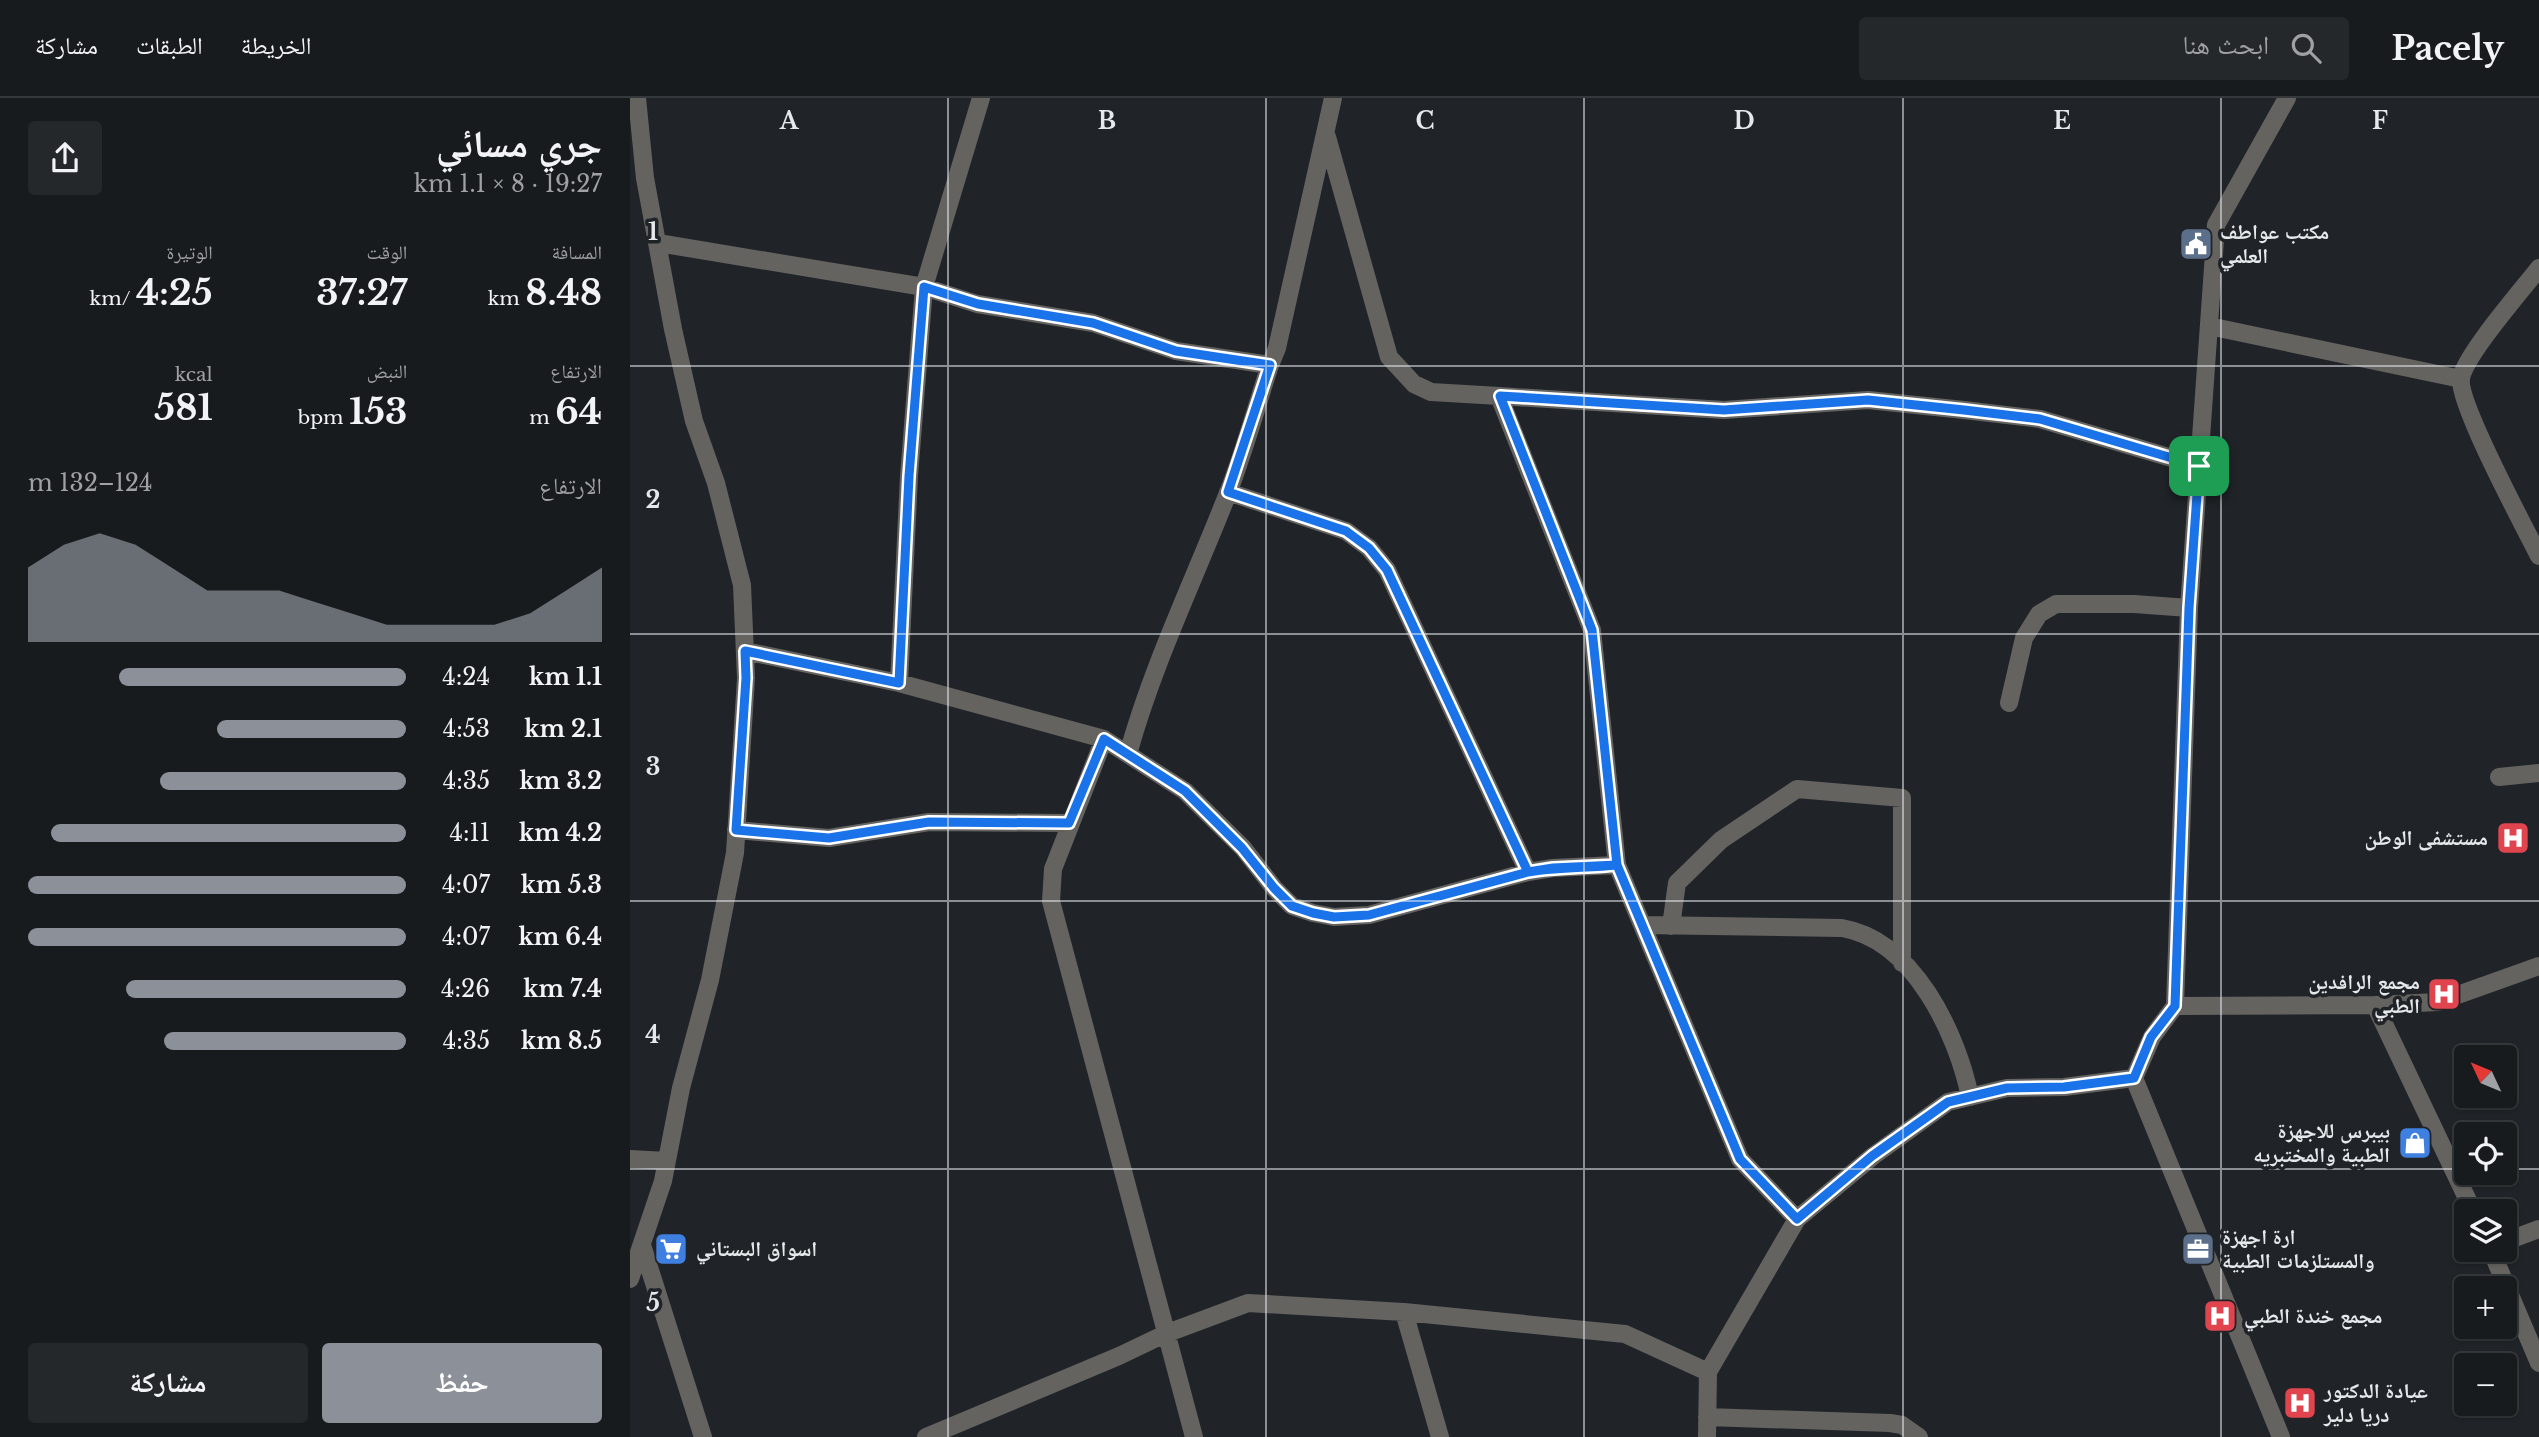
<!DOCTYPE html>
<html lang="ar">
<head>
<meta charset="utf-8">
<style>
  body { margin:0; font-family:"Libre Baskerville","Noto Naskh Arabic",serif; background:#25282b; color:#f1f3f6; direction:rtl; height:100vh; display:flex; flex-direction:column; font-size:26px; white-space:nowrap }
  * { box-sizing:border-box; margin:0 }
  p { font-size:23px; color:#9fa1a4 }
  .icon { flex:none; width:38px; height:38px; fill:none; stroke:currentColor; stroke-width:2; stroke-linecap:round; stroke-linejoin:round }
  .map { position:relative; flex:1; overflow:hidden; direction:ltr }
  .side { display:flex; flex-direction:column; background:#181b1e; width:630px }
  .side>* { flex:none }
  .needle { width:46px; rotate:314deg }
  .buttons { position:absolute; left:1824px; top:947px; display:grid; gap:14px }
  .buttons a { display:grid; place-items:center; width:63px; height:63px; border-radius:7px; background:#181b1e; box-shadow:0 2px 5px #0004,0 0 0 2px #36393c; font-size:35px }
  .pin { position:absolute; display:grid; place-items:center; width:60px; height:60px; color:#fff; margin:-30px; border-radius:14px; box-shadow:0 4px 10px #0006 }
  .round { display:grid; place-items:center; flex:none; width:74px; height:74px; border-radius:7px; background:#25282b }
  .head { display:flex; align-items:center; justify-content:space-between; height:119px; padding:0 28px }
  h1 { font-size:38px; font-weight:700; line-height:52px }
  .figures { display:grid; grid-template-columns:repeat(3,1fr); gap:10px; height:119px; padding:7px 28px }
  .figures div { display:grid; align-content:center }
  .figures b { font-size:35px; font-weight:700 }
  .figures small { font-size:19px; font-weight:400 }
  .figures p { font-size:19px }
  .chart { height:196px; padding:14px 28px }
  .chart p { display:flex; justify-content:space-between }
  .chart svg { width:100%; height:126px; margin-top:7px; fill:#8c9099; opacity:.7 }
  .cta { display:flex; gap:14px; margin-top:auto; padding:14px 28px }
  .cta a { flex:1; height:80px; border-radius:7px; background:#8c9099; color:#fff; font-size:28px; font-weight:700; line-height:80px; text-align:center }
  .cta a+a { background:#25282b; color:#f1f3f6 }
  ul { padding:0 28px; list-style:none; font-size:23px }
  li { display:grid; grid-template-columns:112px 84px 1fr; align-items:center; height:52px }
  li i { height:18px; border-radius:9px; background:#8c9099 }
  header { display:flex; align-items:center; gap:42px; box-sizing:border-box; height:98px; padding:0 35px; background:#181b1e; border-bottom:2px solid #36393c }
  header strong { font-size:33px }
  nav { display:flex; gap:38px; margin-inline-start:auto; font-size:24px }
  .search { width:490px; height:63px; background:#25282b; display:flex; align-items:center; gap:18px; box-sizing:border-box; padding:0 24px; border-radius:7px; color:#9fa1a4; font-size:26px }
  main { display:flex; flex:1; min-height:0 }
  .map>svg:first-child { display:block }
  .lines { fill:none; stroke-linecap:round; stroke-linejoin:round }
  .street { stroke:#646360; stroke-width:18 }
  .route-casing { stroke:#fff; stroke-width:14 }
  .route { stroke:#1a73e8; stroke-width:9 }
  .grid { fill:none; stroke:#e6e9ec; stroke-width:2; stroke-opacity:0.55 }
  .labels { text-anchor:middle; stroke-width:7; stroke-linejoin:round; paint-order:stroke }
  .poi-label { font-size:21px; font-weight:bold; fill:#e6e9ec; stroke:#202428; text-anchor:start }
  .grid-label { font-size:23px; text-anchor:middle; font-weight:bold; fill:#e6e9ec; stroke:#202428; stroke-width:7; stroke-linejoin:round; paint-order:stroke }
</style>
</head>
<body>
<header>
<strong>Pacely</strong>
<div class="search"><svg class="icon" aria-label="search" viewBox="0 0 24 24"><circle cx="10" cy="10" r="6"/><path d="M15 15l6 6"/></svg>ابحث هنا</div>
<nav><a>الخريطة</a><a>الطبقات</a><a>مشاركة</a></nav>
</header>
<main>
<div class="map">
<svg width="1909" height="1339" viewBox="0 0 1909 1339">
  <rect width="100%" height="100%" fill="#202428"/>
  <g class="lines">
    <!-- street -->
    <path class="street" d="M697 39 759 259 784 286 801 294 869 298 962 532 987 767
      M28 145 294 189 347 206 463 225 546 253 640 267 647 250 703 0
      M1909 170C1892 192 1836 256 1831 280 1827 304 1895 430 1909 458
      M1579 228 1831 281
      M869 298 1094 312 1238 302 1334 312 1410 321 1569 368
      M598 394 716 433 739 450 757 472 898 774
      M115 553 269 585 474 641 555 693 613 750 644 790 662 808 683 815 704 819 739 817 898 774 923 770 987 767 1110 1061 1167 1121
      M269 585 279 378 294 189 351 0
      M1379 605 1394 540 1409 516 1426 506H1504L1559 510
      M474 641 423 771 421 803 564 1339
      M498 656C523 566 564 482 598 395 614 354 626 310 640 267
      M1869 679 1909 675
      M106 732 199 740 299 724 439 725
      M1012 827 1212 830C1283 842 1327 935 1340 999
      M1041 828 1047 785 1091 742 1167 691 1272 700V865
      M1745 907 1843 1113
      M1545 908 1559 510 1586 127 1657 0
      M1504 980 1651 1339
      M0 1061 37 1063
      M1874 1144 1909 1131
      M12 1147 73 1339
      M1861 1152 1909 1265
      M0 1181 33 1083 51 990 80 882 105 755 116 580 112 487 86 385 64 323 43 231 15 80 7 0
      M774 1214 810 1339
      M1077 1319 1260 1325 1272 1327 1289 1339
      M296 1339 489 1258 535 1236 618 1205 774 1214 995 1236 1078 1274
      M1077 1339 1078 1274 1167 1121 1243 1058 1318 1004 1377 990 1434 989 1504 980 1522 939 1545 908 1745 907 1808 904 1909 868"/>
  </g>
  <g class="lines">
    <defs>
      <path id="route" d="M1569 368 1410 321 1334 312 1238 302 1094 312 870 298 962 532 987 767 923 770 898 774 739 817 704 819 683 815 662 808 644 790 612 750 555 693 474 641 439 725 299 724 199 740 106 732 116 580 115 553 269 585 279 378 294 189 348 206 463 225 546 253 640 267 598 394 716 433 739 450 757 472 898 774C928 769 957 770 987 767L1110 1061 1167 1121 1242 1058 1318 1004 1377 990 1434 989 1504 980 1521 939 1545 908 1559 510 1569 368"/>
    </defs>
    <!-- route casing -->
    <use href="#route" class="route-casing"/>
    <!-- route -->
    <use href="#route" class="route"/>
  </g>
  <!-- grid -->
  <path class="grid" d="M318 0V1339M636 0V1339M954 0V1339M1273 0V1339M1591 0V1339M0 268H1909M0 536H1909M0 803H1909M0 1071H1836M1874 1071H1909"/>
  <!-- icons -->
  <defs>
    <symbol id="civic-square" viewBox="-11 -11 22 22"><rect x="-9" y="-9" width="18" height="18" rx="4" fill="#5c6f8a" stroke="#202428"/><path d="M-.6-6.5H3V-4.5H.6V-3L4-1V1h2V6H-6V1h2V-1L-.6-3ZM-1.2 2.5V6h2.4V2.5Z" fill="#fff"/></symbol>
    <symbol id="hospital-square" viewBox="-11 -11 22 22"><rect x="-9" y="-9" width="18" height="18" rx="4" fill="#e0444e" stroke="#202428"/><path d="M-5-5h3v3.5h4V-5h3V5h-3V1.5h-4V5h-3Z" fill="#fff"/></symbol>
    <symbol id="shop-square" viewBox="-11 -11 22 22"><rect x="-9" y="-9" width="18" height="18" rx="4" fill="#3f7fe0" stroke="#202428"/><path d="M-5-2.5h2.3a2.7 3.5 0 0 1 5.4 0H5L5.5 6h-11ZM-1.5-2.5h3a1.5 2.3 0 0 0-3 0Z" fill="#fff"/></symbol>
    <symbol id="supermarket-square" viewBox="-11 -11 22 22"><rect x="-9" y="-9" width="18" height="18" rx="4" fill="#3f7fe0" stroke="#202428"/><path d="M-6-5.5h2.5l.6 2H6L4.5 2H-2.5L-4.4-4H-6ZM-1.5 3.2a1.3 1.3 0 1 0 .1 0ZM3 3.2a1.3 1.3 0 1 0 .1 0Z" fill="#fff"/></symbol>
    <symbol id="office-square" viewBox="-11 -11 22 22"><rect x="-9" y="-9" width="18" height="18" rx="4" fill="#5c6f8a" stroke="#202428"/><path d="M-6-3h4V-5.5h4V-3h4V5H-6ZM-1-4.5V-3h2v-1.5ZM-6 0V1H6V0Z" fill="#fff"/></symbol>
  </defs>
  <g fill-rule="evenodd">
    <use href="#civic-square" x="1547" y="127" width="38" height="38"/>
    <use href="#hospital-square" x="1864" y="721" width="38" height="38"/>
    <use href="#hospital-square" x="1795" y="877" width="38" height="38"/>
    <use href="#shop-square" x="1766" y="1026" width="38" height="38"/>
    <use href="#supermarket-square" x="22" y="1132" width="38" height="38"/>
    <use href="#office-square" x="1549" y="1132" width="38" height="38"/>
    <use href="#hospital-square" x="1571" y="1199" width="38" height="38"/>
    <use href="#hospital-square" x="1651" y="1286" width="38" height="38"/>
  </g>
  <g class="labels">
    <!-- poi labels -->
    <g class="poi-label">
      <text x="1590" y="141">مكتب عواطف<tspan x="1590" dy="24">العلمي</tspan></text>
      <text x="1858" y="747" text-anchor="end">مستشفى الوطن</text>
      <text x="1790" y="891" text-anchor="end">مجمع الرافدين<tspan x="1790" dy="24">الطبي</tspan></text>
      <text x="1760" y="1040" text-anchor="end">بيبرس للاجهزة<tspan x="1760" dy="24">الطبية والمختبريه</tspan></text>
      <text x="1592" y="1146">ارة اجهزة<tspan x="1592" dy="24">والمستلزمات الطبية</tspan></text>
      <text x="66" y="1158">اسواق البستاني</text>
      <text x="1614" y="1225">مجمع خندة الطبي</text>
      <text x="1694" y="1300">عيادة الدكتور<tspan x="1694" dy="24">دريا دلير</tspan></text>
    </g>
  </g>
  <g class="grid-label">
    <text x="159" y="31">A</text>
    <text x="477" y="31">B</text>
    <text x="795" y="31">C</text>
    <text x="1114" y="31">D</text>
    <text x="1432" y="31">E</text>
    <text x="1750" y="31">F</text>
    <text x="23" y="142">1</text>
    <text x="23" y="410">2</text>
    <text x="23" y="677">3</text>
    <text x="23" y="945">4</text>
    <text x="23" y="1213">5</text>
  </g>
</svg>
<div class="buttons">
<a><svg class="needle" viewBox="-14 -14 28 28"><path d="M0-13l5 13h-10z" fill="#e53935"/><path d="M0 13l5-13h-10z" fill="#9fa1a4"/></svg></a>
<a><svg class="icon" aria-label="locate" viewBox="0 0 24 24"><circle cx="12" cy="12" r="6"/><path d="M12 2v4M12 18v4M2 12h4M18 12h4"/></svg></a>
<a><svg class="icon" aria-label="layers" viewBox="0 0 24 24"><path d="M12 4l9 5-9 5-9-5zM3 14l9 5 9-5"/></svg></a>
<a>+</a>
<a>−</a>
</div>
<div class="pin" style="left:1569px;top:368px;background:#1e9e55"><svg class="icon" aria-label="arrive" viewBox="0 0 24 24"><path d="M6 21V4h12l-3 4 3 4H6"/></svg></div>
</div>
<section class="side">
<div class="head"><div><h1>جري مسائي</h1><p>19:27 · 8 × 1.1 km</p></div><a class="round"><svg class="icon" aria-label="share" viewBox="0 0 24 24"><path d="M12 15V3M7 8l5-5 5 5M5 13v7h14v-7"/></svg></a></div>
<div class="figures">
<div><p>المسافة</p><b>8.48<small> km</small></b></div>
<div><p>الوقت</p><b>37:27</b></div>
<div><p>الوتيرة</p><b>4:25<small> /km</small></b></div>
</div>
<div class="figures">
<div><p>الارتفاع</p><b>64<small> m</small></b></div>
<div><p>النبض</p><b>153<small> bpm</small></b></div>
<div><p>kcal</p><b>581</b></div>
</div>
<div class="chart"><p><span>الارتفاع</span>124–132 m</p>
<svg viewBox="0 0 160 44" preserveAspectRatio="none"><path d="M0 44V18L10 10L20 6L30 10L40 18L50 26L60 26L70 26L80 30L90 34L100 38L110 38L120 38L130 38L140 34L150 26L160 18V44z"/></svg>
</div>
<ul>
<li><b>1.1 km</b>4:24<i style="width:76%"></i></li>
<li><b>2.1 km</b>4:53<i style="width:50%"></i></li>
<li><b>3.2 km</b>4:35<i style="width:65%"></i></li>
<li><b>4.2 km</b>4:11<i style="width:94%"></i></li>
<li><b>5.3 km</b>4:07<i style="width:100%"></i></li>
<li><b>6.4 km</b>4:07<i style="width:100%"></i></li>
<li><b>7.4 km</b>4:26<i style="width:74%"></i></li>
<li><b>8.5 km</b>4:35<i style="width:64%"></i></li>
</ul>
<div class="cta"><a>حفظ</a><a>مشاركة</a></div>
</section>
</main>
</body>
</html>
